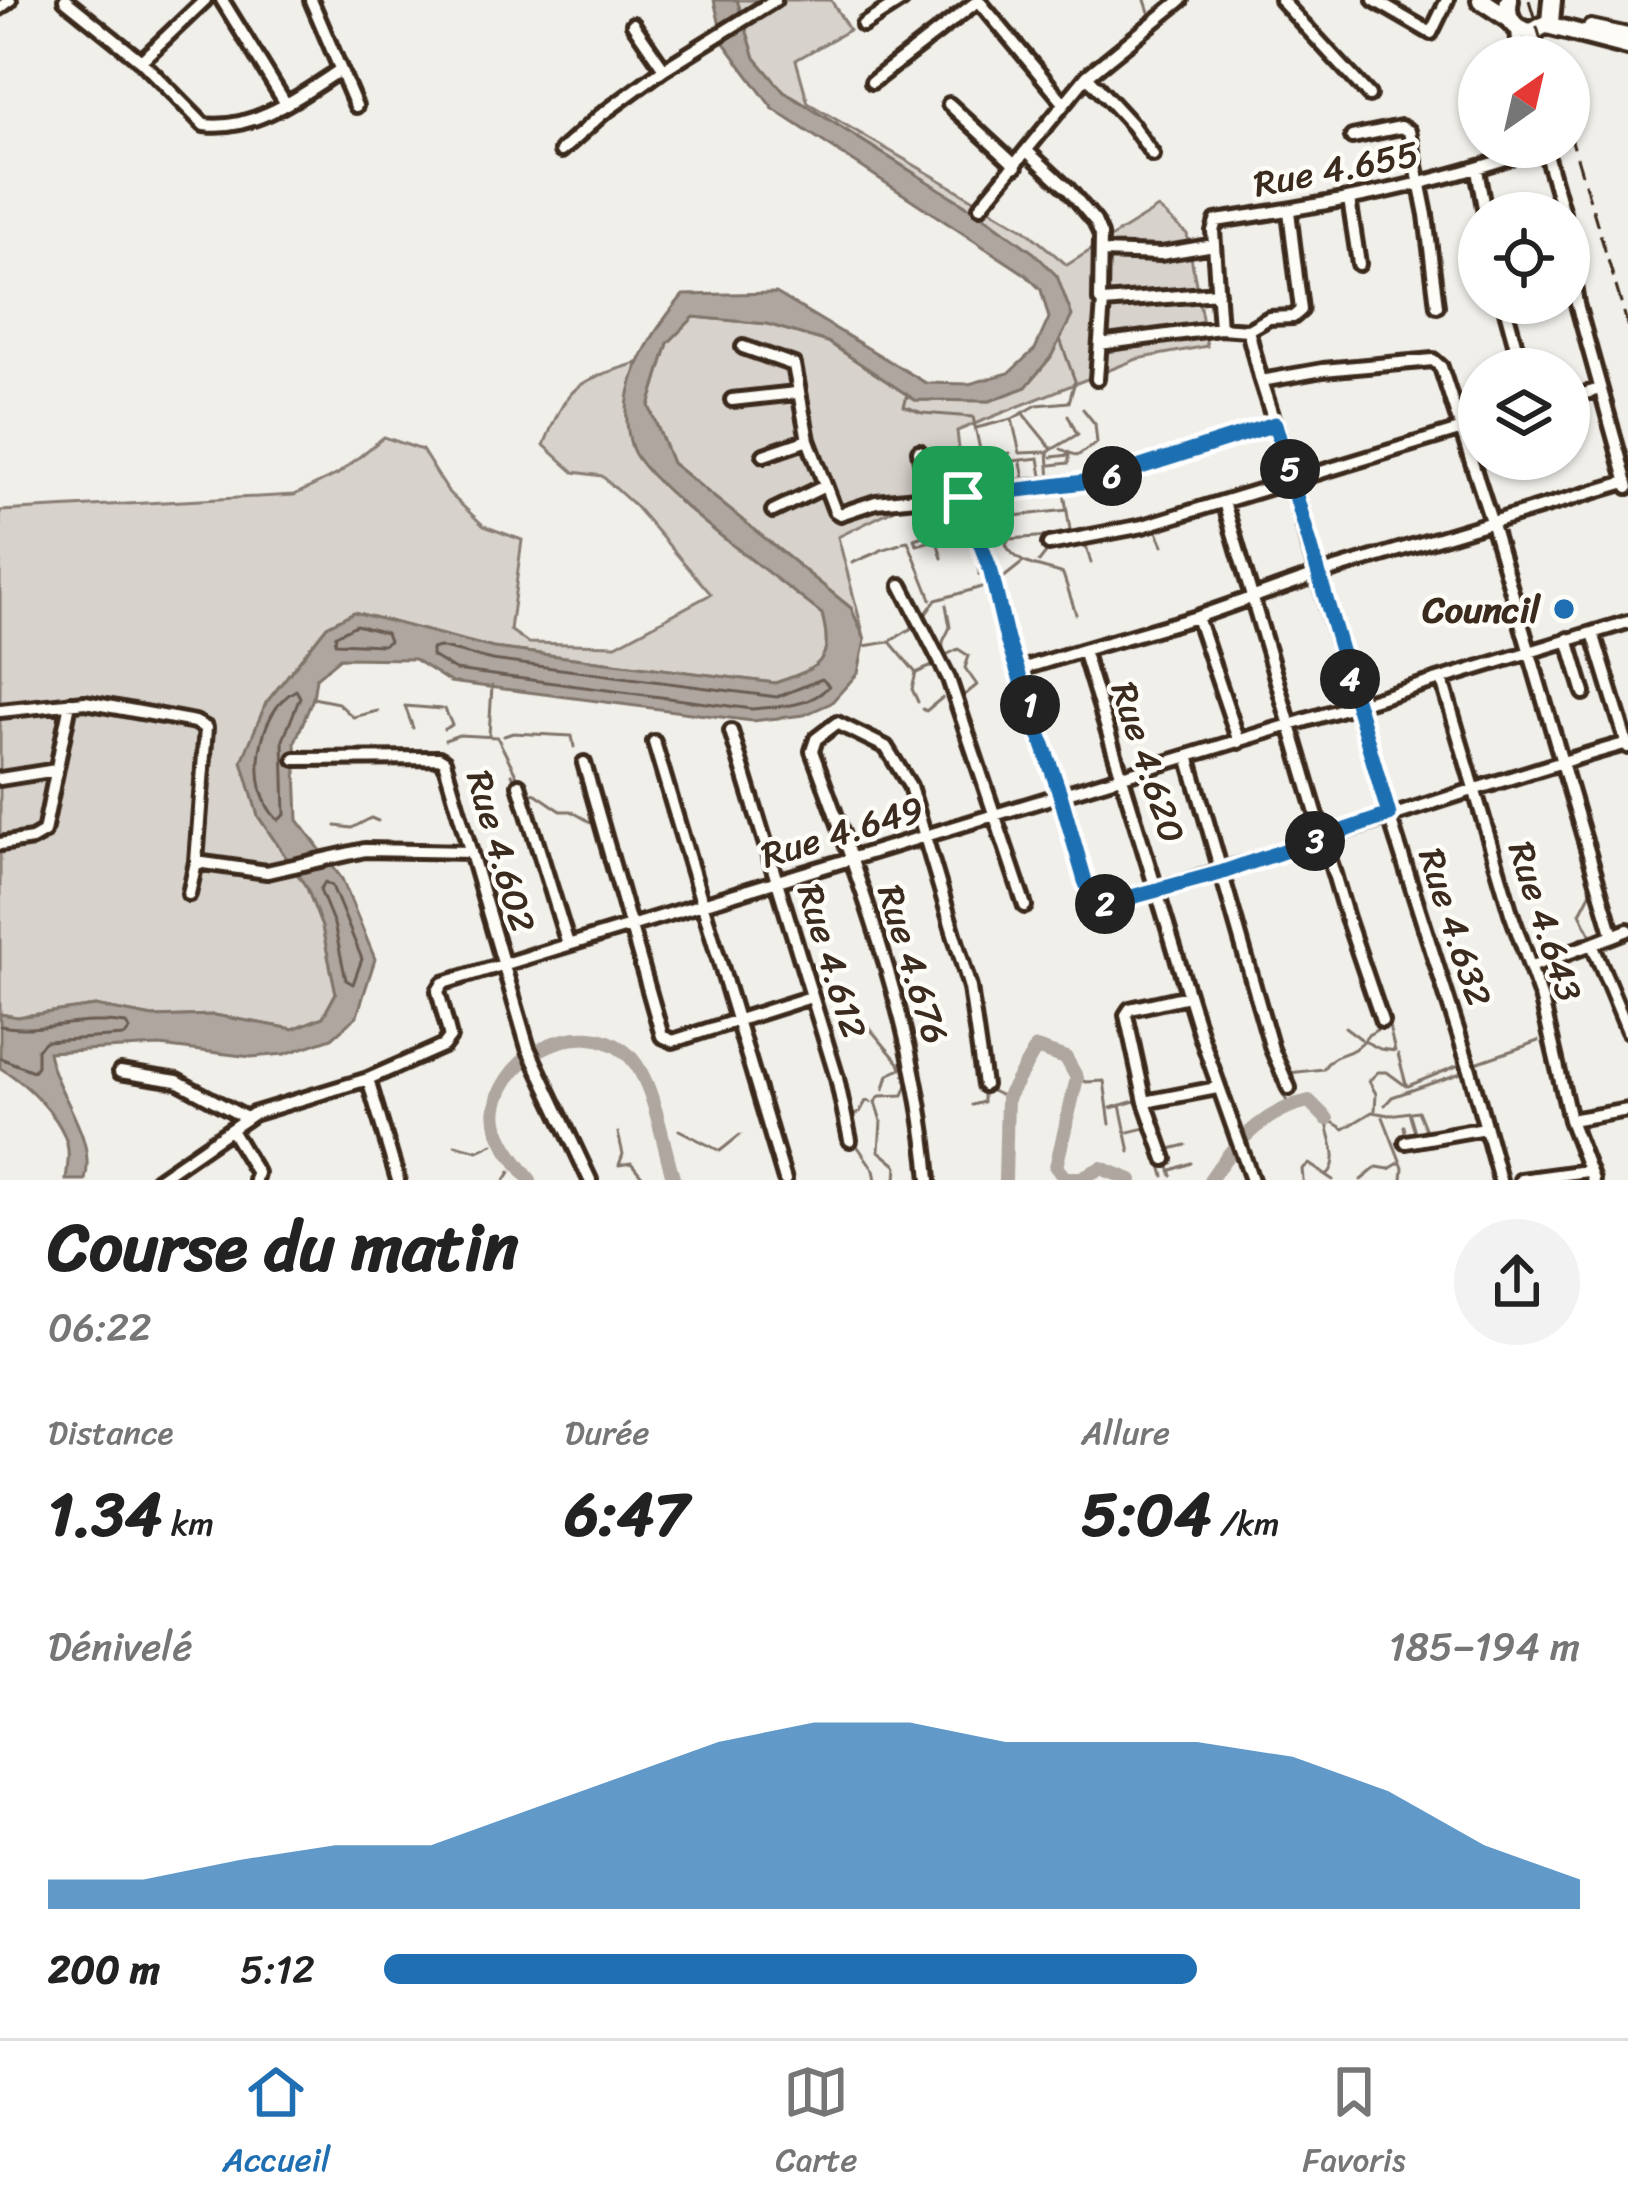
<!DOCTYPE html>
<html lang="fr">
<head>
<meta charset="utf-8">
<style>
  body { margin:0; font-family:Sriracha,sans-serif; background:#f2f2f2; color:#222; height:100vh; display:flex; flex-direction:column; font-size:45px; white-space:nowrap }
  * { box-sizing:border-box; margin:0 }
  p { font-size:39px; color:#767676 }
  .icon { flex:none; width:66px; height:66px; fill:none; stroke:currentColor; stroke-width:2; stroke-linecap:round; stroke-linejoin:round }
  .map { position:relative; height:1180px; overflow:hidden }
  .details { display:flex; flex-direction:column; background:#fff; flex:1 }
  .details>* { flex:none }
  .needle { width:78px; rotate:34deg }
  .tools { position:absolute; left:1458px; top:36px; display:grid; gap:24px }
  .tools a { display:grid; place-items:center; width:132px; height:132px; border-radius:50%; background:#fff; box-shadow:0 3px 9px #0004; font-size:60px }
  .pin { position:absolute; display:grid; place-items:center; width:102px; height:102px; color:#fff; margin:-51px; border-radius:24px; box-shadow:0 6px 18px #0006 }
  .km { position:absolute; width:60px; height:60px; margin:-30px; border-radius:50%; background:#222; color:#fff; font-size:33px; line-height:60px; text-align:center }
  .round { display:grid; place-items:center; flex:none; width:126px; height:126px; border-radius:63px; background:#f2f2f2 }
  .headline { display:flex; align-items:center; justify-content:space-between; height:204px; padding:0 48px }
  h1 { font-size:66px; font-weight:700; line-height:90px }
  .stats { display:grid; grid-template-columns:repeat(3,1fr); gap:18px; height:204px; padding:12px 48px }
  .stats div { display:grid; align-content:center }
  .stats b { font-size:60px; font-weight:700 }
  .stats small { font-size:33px; font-weight:400 }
  .stats p { font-size:33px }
  .chart { height:336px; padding:24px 48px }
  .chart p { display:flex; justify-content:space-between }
  .chart svg { width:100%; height:216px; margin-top:12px; fill:#1f6fb2; opacity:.7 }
  ul { padding:0 48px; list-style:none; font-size:39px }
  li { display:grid; grid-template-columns:192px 144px 1fr; align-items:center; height:90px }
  li i { height:30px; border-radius:15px; background:#1f6fb2 }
  .tabs { display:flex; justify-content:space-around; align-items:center; height:168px; border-top:3px solid #e0e0e0; background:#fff; font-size:33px; color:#767676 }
  .tabs a { display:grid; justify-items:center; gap:6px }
  .tabs .current { color:#1f6fb2 }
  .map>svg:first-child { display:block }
  .green { fill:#d7d2cc; stroke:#897e75; stroke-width:3 }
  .water { fill:#aea69f; stroke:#80746b; stroke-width:3 }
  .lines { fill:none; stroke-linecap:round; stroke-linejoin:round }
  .shore { stroke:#695c52; stroke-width:3 }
  .stream { stroke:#80746b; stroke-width:3 }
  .river { stroke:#aea69f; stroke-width:14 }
  .minor-casing { stroke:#3b2a1e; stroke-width:20 }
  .major-casing { stroke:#3b2a1e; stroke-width:22 }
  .highway-casing { stroke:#3b2a1e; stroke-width:26 }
  .minor { stroke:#fdfcf7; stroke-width:10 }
  .major { stroke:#fdfcf7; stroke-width:14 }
  .highway { stroke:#fdfcf7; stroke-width:16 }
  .rail { stroke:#3b2a1e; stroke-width:3; stroke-dasharray:18 9; stroke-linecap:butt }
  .route-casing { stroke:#fff; stroke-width:24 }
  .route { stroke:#1f6fb2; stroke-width:15 }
  .poi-dot { fill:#1f6fb2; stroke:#fdfcf7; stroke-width:4.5 }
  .labels { text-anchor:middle; stroke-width:9; stroke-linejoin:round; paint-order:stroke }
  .street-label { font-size:36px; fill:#3b2a1e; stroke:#fdfcf7 }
  .poi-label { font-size:36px; font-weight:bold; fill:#3b2a1e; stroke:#fdfcf7; text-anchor:end }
</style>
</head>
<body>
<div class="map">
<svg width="1628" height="1180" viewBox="0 0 1628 1180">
  <rect width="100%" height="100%" fill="#f1efea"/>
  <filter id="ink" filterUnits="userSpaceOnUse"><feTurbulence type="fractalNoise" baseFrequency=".00833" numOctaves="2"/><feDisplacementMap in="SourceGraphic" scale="24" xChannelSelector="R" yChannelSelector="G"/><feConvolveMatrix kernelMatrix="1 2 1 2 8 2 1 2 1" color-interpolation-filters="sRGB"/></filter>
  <g filter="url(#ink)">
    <!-- green -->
    <path class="green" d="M737 0H831L849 30 796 60 808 103 1024 229 1067 265 1158 208 1187 234 1207 346 1137 359 957 431 962 476 838 537 865 640 851 608 672 463 649 406 668 343 694 317 767 324 828 342 915 400 990 401 1026 387 1051 357 1057 276 989 220 783 91 755 58Z
      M637 363 627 416 678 501 822 614C835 663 818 668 775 683L493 648 354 612 327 626 266 703 243 761 258 816 307 888 322 927 336 993 323 1017 294 1029 214 1015 153 1017 95 1006 17 1017 0 1014V511L294 495 338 474 384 437 422 450 449 493 484 526 522 540 510 630 528 643 616 645 711 594 636 507 602 476 574 472 544 445C569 384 575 382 637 363Z"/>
    <!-- water -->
    <path class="water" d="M714 0H737L755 58 783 91 989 220 1034 253 1057 276 1072 316 1051 357 1026 387 990 401 915 400 828 342 767 324 694 317 668 343 649 406 672 463 851 608 865 640 858 673 831 703 804 715 752 721 450 682 414 659 340 658 316 678 313 698 295 742 298 820 342 879 375 959 357 1016 332 1038 285 1054 251 1057 160 1046 48 1052C56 1095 97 1136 85 1180H66C67 1170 69 1160 68 1150 65 1119 25 1082 0 1068V1014L17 1017 95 1006 153 1017 214 1015 293 1029 323 1017 336 993 322 927 307 888 258 816 242 761 266 703 327 626 354 612 493 648 775 683C818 668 835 663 822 614 785 584 645 485 632 448 613 391 649 336 683 295L776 293 926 383 969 384 1009 373 1035 349 1049 318 1041 290 1025 274 773 109 724 43Z"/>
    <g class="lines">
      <!-- shore -->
      <path class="shore" d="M356 625 386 633 389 641 383 645 335 643 336 635Z
        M439 647 492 660 777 697 822 679 829 686C809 708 778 706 752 709L455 670 432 656V649Z
        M296 690 300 697 283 740 285 815 278 820C245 790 257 710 296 690Z
        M325 882 332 886 362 959 353 984 346 980 334 924 320 890Z
        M0 1026C42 1034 79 1016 126 1024L130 1030 125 1036 45 1041 37 1049V1066L33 1071 0 1058"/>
      <!-- stream -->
      <path class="stream" d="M1109 48 1150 15 1145 0
        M1088 65 1107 50
        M1572 230 1579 275
        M1589 366 1593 386
        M907 396 904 406 922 413 973 417 988 487
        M1024 415 1051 448
        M1068 415 1076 432
        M1012 419 1020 453 1046 452
        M976 428 1012 419 1037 405 1069 402 1075 381 1060 339
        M1061 449 1077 456 1097 443 1095 424 1083 409
        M983 456 1010 453
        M1021 463 1025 483
        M985 464 1039 458 1043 482
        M1003 464 1007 483
        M1051 465 1069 463V455L1052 457
        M1050 481 1048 452 1078 434
        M1063 487 1070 530
        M1013 495 1017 515
        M990 496 997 518 1067 510
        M1172 510 1283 476
        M1005 517 1009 539 1006 545C1018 567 1042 566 1063 574L1076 614
        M974 519 993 512
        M963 523 979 558V575
        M1154 525 1163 545
        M935 534 942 558
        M1009 539 1065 535 1160 513
        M931 541 917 545 914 539 965 522
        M903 542 908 541 931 599
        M1085 542 1091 563
        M881 550 900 544
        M1039 562 1046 553V544
        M852 563 880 551
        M998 582 1022 563
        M946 605 950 627C945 640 939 641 946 655L958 649 969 656 965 668 977 685 962 697 958 693
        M922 619 936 600 989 585
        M1010 629 1025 664
        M891 643 916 673 912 689 918 702
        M864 646 889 642 915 626
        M916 673 937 664
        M313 698 338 703 353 717 378 711
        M923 709 926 711 942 698
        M413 728 405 706 442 709
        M444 729 452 725 445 709
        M489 735 492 686
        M504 736 513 733 572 736 574 747
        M445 740 459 735 497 737 518 778
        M512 774 515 781
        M523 791 536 794 561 811H571L599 827
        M1485 803 1483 795 1496 792
        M1485 806 1489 818
        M1490 821 1493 833
        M336 826 352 828 371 818 378 821
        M531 841 541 874
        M1577 843 1582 863
        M905 848 925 850 940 908
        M1501 861 1507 878
        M1586 873 1592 890 1580 913 1593 940
        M542 879 548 896
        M1507 880 1513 896
        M1413 909 1429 960
        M941 912 950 938
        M512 953 533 946
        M1531 955 1556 951
        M1430 962 1436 982
        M882 974 884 987
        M1437 986 1445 1008
        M1380 998 1386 1017
        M856 1012 899 1063 901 1069 888 1075 884 1089
        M893 1013 897 1025
        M1345 1027 1361 1039
        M1370 1034 1383 1026 1382 1022
        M1366 1042 1380 1049 1395 1051 1387 1018
        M1527 1045 1538 1041
        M1398 1054 1406 1084
        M1473 1064 1525 1046
        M1289 1073 1323 1069C1338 1047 1349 1062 1369 1034
        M1077 1078 1086 1082 1104 1081 1110 1124
        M1282 1080 1279 1087 1289 1105
        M1408 1086 1464 1063
        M871 1102 866 1101 860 1112 851 1117 856 1144 874 1170 876 1180
        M972 1105 983 1102V1087L1007 1098
        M1120 1105 1130 1152
        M1385 1105 1392 1097 1464 1072
        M1111 1108 1142 1099
        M1375 1110 1376 1094 1369 1081 1378 1072H1387L1406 1086
        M1410 1115 1416 1135
        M1383 1117 1403 1168 1402 1180
        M1327 1119 1344 1129 1372 1112 1389 1115 1418 1111 1427 1133
        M1404 1126 1406 1137H1410
        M679 1130 720 1151 740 1135
        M1129 1132 1149 1127
        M618 1133 623 1154 619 1165 631 1163 645 1180
        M1569 1134 1577 1156
        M455 1145 478 1151 493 1144
        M1232 1145 1238 1157
        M1166 1150 1186 1145
        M1159 1158 1164 1176
        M1167 1161 1172 1176
        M1172 1170 1191 1163
        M1327 1175C1342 1161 1329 1139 1327 1122
        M505 1180 510 1172
        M896 1180 897 1166 879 1151 881 1121 875 1102 880 1096 903 1095 909 1080
        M1303 1180 1302 1169 1309 1164 1333 1180
        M1361 1180 1377 1167 1389 1169 1399 1163"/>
      <!-- river -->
      <path class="river" d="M530 1180C515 1161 491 1133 496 1107 505 1053 581 1016 625 1052 654 1075 662 1145 674 1180
        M1005 1180 1007 1098 1036 1048 1066 1058 1077 1078 1056 1167 1065 1178H1081L1101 1168 1131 1180
        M1210 1180C1234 1143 1265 1110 1309 1101L1327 1119"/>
      <defs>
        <path id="minor" d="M65 0 141 61 204 125C253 132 302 95 340 70
          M222 0 286 104
          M311 0 356 106
          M978 0 1064 103
          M1281 0 1369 95
          M1374 0 1431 33 1447 0
          M0 8 10 0
          M633 24 664 69
          M863 25 902 0
          M1517 27 1519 57
          M1529 57 1538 31
          M141 61 205 0
          M1087 76 1132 125 1153 155
          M872 82 979 0
          M949 104 1016 166
          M1352 137 1401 127 1409 131 1426 215 1437 306
          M1544 147 1563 213
          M561 151 601 115 664 69 775 0
          M1028 152 1068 189 1095 221 1101 235 1100 300 1103 302 1097 379
          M1477 170 1485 213
          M1349 199 1359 264
          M980 207 1087 76 1181 0
          M1569 251 1577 304 1628 487
          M1101 252 1161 254 1214 245
          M1103 302 1218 293
          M1504 303 1522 369
          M1220 328 1213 231 1216 221C1326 205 1436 185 1541 147
          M1100 344 1220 328 1248 330
          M743 347 794 365 808 440 835 511 840 514 876 502 1100 480 1275 424
          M1261 381 1248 330 1269 318 1293 317 1301 310 1289 211
          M1569 398 1600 389
          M732 400 796 393
          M919 451 929 500
          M764 455 808 440
          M963 497 991 572 1007 641 1060 793 1085 881 1093 899 1102 905C1279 858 1451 792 1628 743
          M1224 502 1347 918 1382 1021
          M773 511 825 486
          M1049 544 1143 526 1479 424
          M901 585 949 679 1025 906
          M1197 617 1319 574 1626 482
          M1593 633 1628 747
          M1568 639 1584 693
          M1018 670 1083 650
          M1442 680 1511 913 1542 1000 1570 1120 1593 1180
          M0 711 85 702 195 722 206 728 196 862 189 894
          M731 731 837 1078 850 1140
          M654 742 785 1180
          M1239 742 1197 617 1083 650 1201 1036 1252 1180
          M295 759 439 758 444 761 528 1048 590 1180
          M1189 759 1272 1049 1289 1088
          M584 763 662 1036 673 1041 811 997
          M0 779 56 770
          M519 785 568 944
          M0 844 32 839 44 832 70 703
          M196 862 267 872 365 850 471 852
          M1592 944 1628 930
          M1530 967 1592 944 1628 1031
          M120 1072 177 1081 246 1118
          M368 1079 398 1180
          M1145 1102 1217 1088
          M1570 1120 1628 1110
          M231 1130 257 1173 255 1180
          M1406 1142 1485 1128
          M1165 1159 1145 1102 1126 1015 1130 1009 1188 996
          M157 1180 253 1114 368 1079 443 1046 450 1037 438 991 443 983 1628 622
          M929 1180C917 1032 863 889 812 751L816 739 837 723 886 747 910 786 970 988 984 1085
          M1500 1180 1470 1070 1389 815 1307 540 1293 480 1261 381 1323 370 1433 360 1441 367 1492 524 1613 936
          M1521 1180 1587 1171"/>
        <path id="major" d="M1591 28 1628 36"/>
        <path id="highway" d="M1481 0 1510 19
          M1509 0C1505 18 1514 30 1532 32L1550 22 1552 0
          M1547 25 1628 46"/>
      </defs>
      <!-- minor casing -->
      <use href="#minor" class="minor-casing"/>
      <!-- major casing -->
      <use href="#major" class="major-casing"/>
      <!-- highway casing -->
      <use href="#highway" class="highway-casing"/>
      <!-- minor -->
      <use href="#minor" class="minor"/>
      <!-- major -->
      <use href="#major" class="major"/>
      <!-- highway -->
      <use href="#highway" class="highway"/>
      <!-- rail -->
      <path class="rail" d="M1529 0 1546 57
        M1569 131 1628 326"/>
    </g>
  </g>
  <g class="lines" filter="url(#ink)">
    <defs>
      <path id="route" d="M1275 424 1389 815 1220 873 1102 905 1093 899 1085 881 1060 794 1007 640 991 572 963 497 1100 480Z"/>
    </defs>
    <!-- route casing -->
    <use href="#route" class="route-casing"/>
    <!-- route -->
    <use href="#route" class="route"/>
  </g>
  <!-- markers -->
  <circle class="poi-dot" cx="1564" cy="609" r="12"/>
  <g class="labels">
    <!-- street labels -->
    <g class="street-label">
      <text transform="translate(1336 168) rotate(-11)" y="13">Rue 4.655</text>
      <text transform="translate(1149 762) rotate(72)" y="13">Rue 4.620</text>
      <text transform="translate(842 831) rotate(-17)" y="13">Rue 4.649</text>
      <text transform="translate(502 851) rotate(74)" y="13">Rue 4.602</text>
      <text transform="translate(1546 921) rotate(72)" y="13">Rue 4.643</text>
      <text transform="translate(1456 927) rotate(72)" y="13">Rue 4.632</text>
      <text transform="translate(833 961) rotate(73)" y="13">Rue 4.612</text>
      <text transform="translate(914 964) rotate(73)" y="13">Rue 4.676</text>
    </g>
    <!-- poi labels -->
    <g class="poi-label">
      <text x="1540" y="622">Council</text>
    </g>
  </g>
</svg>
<div class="tools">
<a><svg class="needle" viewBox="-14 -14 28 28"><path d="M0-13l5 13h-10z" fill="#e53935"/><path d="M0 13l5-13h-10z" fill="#767676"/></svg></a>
<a><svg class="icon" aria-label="locate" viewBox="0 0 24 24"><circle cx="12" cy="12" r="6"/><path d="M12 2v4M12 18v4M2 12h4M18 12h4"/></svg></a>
<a><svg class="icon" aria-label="layers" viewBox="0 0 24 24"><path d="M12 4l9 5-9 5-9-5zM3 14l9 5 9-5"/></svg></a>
</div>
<div class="pin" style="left:963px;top:497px;background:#1e9e55"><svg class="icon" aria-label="arrive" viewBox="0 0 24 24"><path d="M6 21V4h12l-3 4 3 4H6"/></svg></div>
<b class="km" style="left:1030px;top:705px">1</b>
<b class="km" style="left:1105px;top:904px">2</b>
<b class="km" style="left:1315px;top:841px">3</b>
<b class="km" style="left:1350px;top:679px">4</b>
<b class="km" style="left:1290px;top:469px">5</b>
<b class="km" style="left:1112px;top:476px">6</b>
</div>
<section class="details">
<div class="headline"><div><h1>Course du matin</h1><p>06:22</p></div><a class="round"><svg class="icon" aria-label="share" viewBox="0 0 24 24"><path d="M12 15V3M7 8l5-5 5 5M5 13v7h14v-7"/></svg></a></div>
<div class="stats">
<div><p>Distance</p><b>1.34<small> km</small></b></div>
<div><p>Durée</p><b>6:47</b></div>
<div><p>Allure</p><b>5:04<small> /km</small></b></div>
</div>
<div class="chart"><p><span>Dénivelé</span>185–194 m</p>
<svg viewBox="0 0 160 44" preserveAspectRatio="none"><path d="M0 44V38L10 38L20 34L30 31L40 31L50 24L60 17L70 10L80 6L90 6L100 10L110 10L120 10L130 13L140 20L150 31L160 38V44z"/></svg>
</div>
<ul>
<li><b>200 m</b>5:12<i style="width:68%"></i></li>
</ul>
</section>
<nav class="tabs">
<a class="current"><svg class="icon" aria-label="home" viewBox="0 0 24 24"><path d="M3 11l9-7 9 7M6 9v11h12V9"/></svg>Accueil</a>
<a><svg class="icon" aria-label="map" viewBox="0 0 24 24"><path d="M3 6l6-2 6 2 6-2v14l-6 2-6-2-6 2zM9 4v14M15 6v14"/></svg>Carte</a>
<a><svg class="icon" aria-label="saved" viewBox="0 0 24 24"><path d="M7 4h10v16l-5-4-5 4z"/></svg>Favoris</a>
</nav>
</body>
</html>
